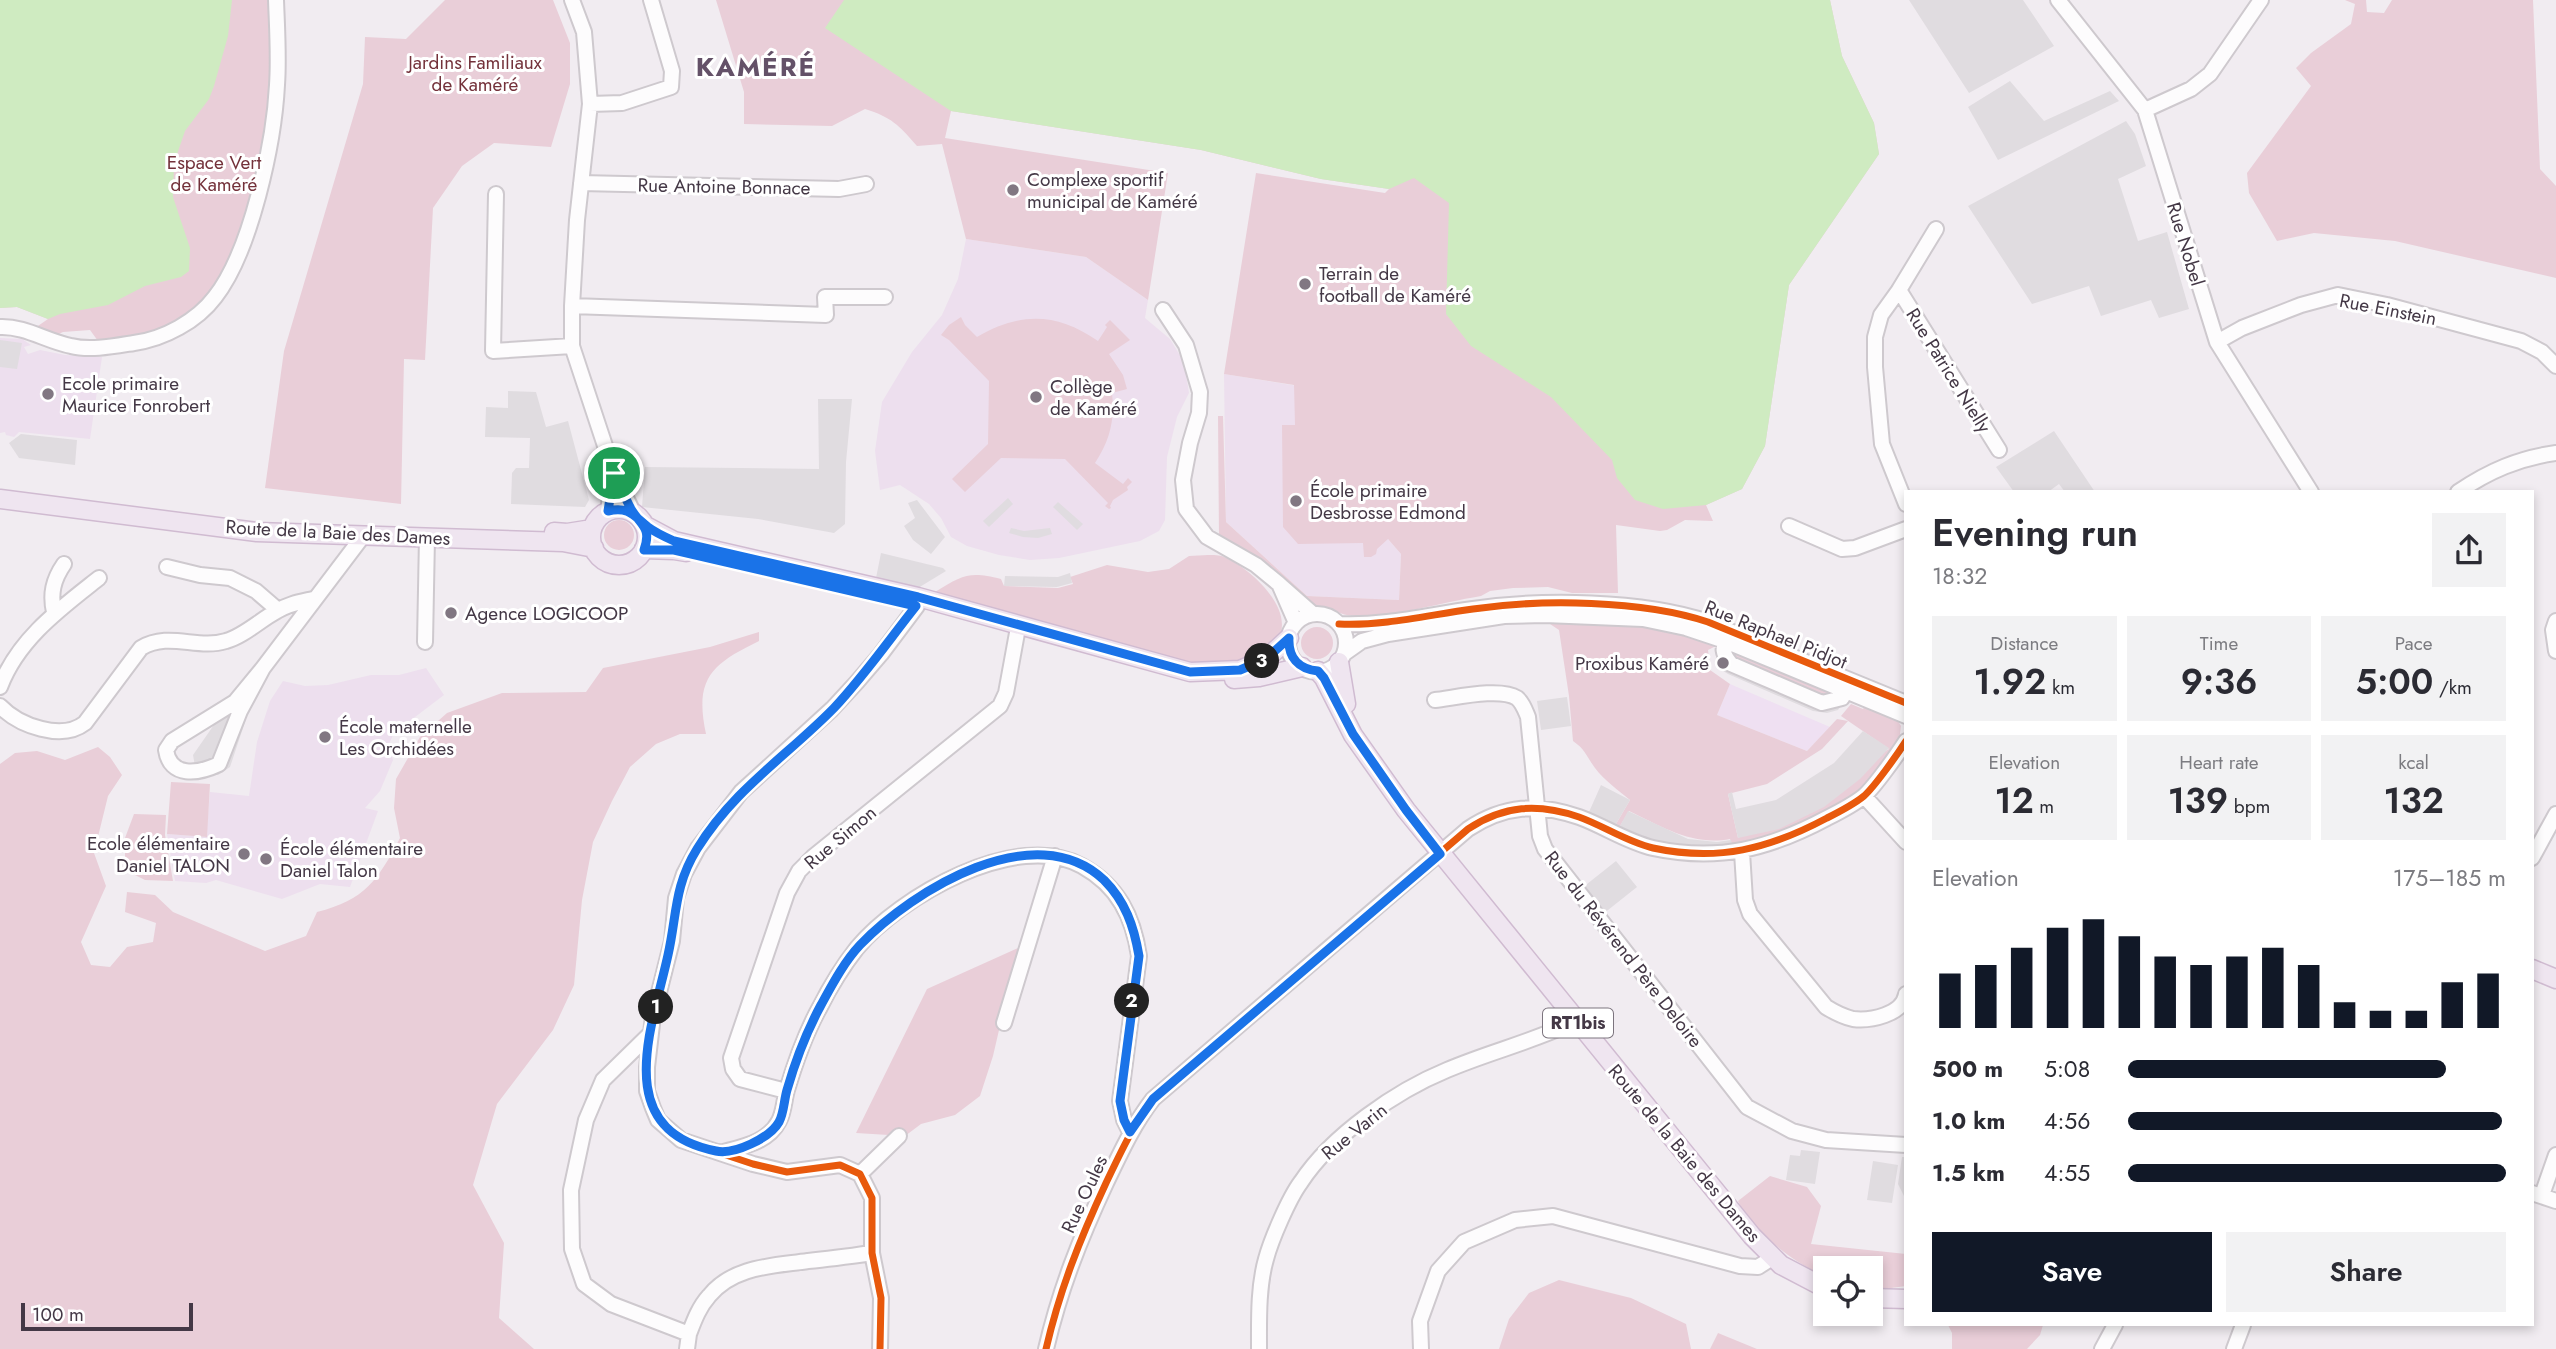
<!DOCTYPE html>
<html lang="en">
<head>
<meta charset="utf-8">
<style>
  body { margin:0; font-family:Jost,sans-serif; background:#f2f2f3; color:#2b2b33; height:100vh; display:flex; flex-direction:column; font-size:26px; white-space:nowrap }
  * { box-sizing:border-box; margin:0 }
  p { font-size:23px; color:#7c7c81 }
  .icon { flex:none; width:38px; height:38px; fill:none; stroke:currentColor; stroke-width:2; stroke-linecap:round; stroke-linejoin:round }
  .map { position:relative; flex:1; overflow:hidden }
  .drawer { position:absolute; left:1904px; top:490px; width:630px; height:836px; display:flex; flex-direction:column; background:#fff; border-radius:0px; box-shadow:0 4px 10px #0003 }
  .drawer>* { flex:none }
  .controls { position:absolute; left:1813px; top:1256px; display:grid; gap:14px }
  .controls a { display:grid; place-items:center; width:70px; height:70px; border-radius:0px; background:#fff; box-shadow:0 4px 10px #0003; font-size:35px }
  .scale { position:absolute; left:21px; bottom:18px; width:172px; box-sizing:border-box; padding-left:7px; border:4px solid #443846; border-top:0; font-size:19px; line-height:24px; white-space:nowrap; color:#443846; -webkit-text-stroke:5px #fff; paint-order:stroke }
  .pin { position:absolute; display:grid; place-items:center; width:60px; height:60px; color:#fff; margin:-30px; border:4px solid #fff; border-radius:50%; box-shadow:0 2px 7px #0007 }
  .km { position:absolute; width:35px; height:35px; margin:-18px; border-radius:50%; background:#222; color:#fff; font-size:19px; line-height:35px; text-align:center }
  .round { display:grid; place-items:center; flex:none; width:74px; height:74px; border-radius:0px; background:#f2f2f3 }
  .summary { display:flex; align-items:center; justify-content:space-between; height:119px; padding:0 28px }
  h1 { font-size:38px; font-weight:600; line-height:52px }
  .figures { display:grid; grid-template-columns:repeat(3,1fr); gap:10px; height:119px; padding:7px 28px }
  .figures div { display:grid; align-content:center; border-radius:0px; background:#f2f2f3; text-align:center }
  .figures b { font-size:35px; font-weight:600 }
  .figures small { font-size:19px; font-weight:400 }
  .figures p { font-size:19px }
  .chart { height:196px; padding:14px 28px }
  .chart p { display:flex; justify-content:space-between }
  .chart svg { width:100%; height:126px; margin-top:7px; stroke:#111827; stroke-width:6 }
  .action { display:flex; gap:14px; margin-top:auto; padding:14px 28px }
  .action a { flex:1; height:80px; border-radius:0px; background:#111827; color:#fff; font-size:28px; font-weight:600; line-height:80px; text-align:center }
  .action a+a { background:#f2f2f3; color:#2b2b33 }
  ul { padding:0 28px; list-style:none; font-size:23px }
  li { display:grid; grid-template-columns:112px 84px 1fr; align-items:center; height:52px }
  li i { height:18px; border-radius:9px; background:#111827 }
  .map>svg:first-child { display:block }
  .commercial { fill:#efe0f2 }
  .education { fill:#eddfee }
  .green { fill:#e9ced8 }
  .parking { fill:#e0dce0 }
  .water { fill:#cfebc1 }
  .lines { fill:none; stroke-linecap:round; stroke-linejoin:round }
  .minor-casing { stroke:#cec9ce; stroke-width:18 }
  .major-casing { stroke:#d0bbd1; stroke-width:21 }
  .minor { stroke:#fdfcfd; stroke-width:14 }
  .major { stroke:#efe5f0; stroke-width:18 }
  .cycleway-casing { stroke:#fff; stroke-width:11 }
  .cycleway { stroke:#e8590c; stroke-width:7 }
  .route-casing { stroke:#fff; stroke-width:14 }
  .route { stroke:#1a73e8; stroke-width:9 }
  .poi-dot { fill:#817782; stroke:#fff; stroke-width:2.5 }
  .labels { text-anchor:middle; stroke-width:6; stroke-linejoin:round; paint-order:stroke }
  .shield { fill:#fff; stroke:#7c747e; stroke-width:2 }
  .shield-label { font-size:18px; font-weight:bold; fill:#443846 }
  .park-label { font-size:19px; fill:#73313a; stroke:#fff }
  .poi-label { font-size:19px; fill:#443846; stroke:#fff; text-anchor:start }
  .street-label { font-size:19px; fill:#443846; stroke:#fff }
  .district-label { font-size:26px; font-weight:bold; letter-spacing:2px; fill:#645168; stroke:#fff }
</style>
</head>
<body>
<div class="map">
<svg width="2556" height="1349" viewBox="0 0 2556 1349">
  <rect width="100%" height="100%" fill="#f1ecf1"/>
  <!-- commercial -->
  <path class="commercial" d="M1730 684 1830 727 1807 751 1717 715Z"/>
  <!-- education -->
  <path class="education" d="M966 239 1086 257 1148 300 1145 318 1170 339 1184 362 1189 393 1177 417 1167 457 1165 520 1159 531 1140 541 1059 558 1030 560 999 555 967 546 951 537 941 518 929 504 900 485 880 490 875 451 882 402 912 352 942 315 958 279Z
    M0 338 22 339 31 345 24 347 28 354 40 350 65 355 102 357 90 439 19 432 14 437 6 435 5 432 0 433Z
    M1224 374 1353 395 1374 523 1401 554 1399 600 1307 596 1226 522Z
    M426 668 444 695 394 733 388 746 393 760 380 791 365 808 378 811 350 887 320 884 282 899 216 880 206 883 175 881 167 834 206 837 210 792 249 796 257 742 270 701 283 681 305 686 328 685 371 675H399Z"/>
  <!-- green -->
  <path class="green" d="M217 0H268C269 41 271 81 267 122 263 163 237 256 214 289 203 305 179 323 160 331 141 339 119 340 98 341L90 330 63 332 52 337 35 328 48 319 17 307 0 308V270Z
    M445 0H553L570 43V84L551 147 494 143 462 166 433 208 425 360 404 359 401 504 265 488 284 351 363 84 365 37 406 39Z
    M716 0H1830L1842 56 1874 123 1879 154 1789 285 1765 446 1742 489 1706 505 1713 521 1685 520 1667 530 1660 531 1616 525 1618 593H1572L1548 587 1513 588 1490 591 1481 596C1439 603 1399 616 1355 616 1340 616 1329 606 1313 606 1287 578 1252 557 1219 539L1218 416H1223L1226 522 1307 596 1399 600 1401 554 1388 539 1377 549 1376 554 1371 557H1364L1363 543 1298 544 1283 527 1282 425H1295L1294 385 1224 374 1256 173 1385 193 1389 189 1321 179 1201 150 951 111 945 138 1168 173 1148 300 1086 257 966 239 942 144 917 146C899 125 891 117 865 109L832 126 744 124V92Z
    M2345 0H2366L2367 12 2384 13 2392 0H2533L2540 169 2556 186V278L2395 241 2314 233 2277 241 2249 193 2247 173 2311 86 2296 68 2311 53 2351 24 2355 4Z
    M961 317 965 325 977 337C1020 312 1056 312 1098 341L1107 327 1105 325 1110 320 1130 340 1109 354 1123 375 1127 389 1112 393C1115 420 1110 440 1095 463L1123 484 1128 478 1132 482 1127 487 1128 490 1113 500 1110 506 1111 508 1109 509 1105 506 1108 503 1065 459 1001 458 965 492 952 479 988 444 989 381 949 340 941 335 949 325Z
    M604 535a15 15 0 1 1 30 0a15 15 0 1 1-30 0Z
    M1208 555C1213 555 1220 555 1224 557 1255 570 1308 622 1267 650 1262 653 1256 659 1249 661 1226 668 1202 665 1179 664L934 596 935 592C963 575 969 571 1001 579L1004 586 1058 588 1073 584 1070 577 1107 565 1148 572 1169 569 1189 556Z
    M1544 620 1625 621 1717 642 1720 648 1714 647 1708 650 1710 670 1730 684 1717 715 1807 751 1837 719 1848 721 1822 749 1767 784 1728 794 1738 838 1889 749 1841 716 1851 704 1863 709 1867 703 1895 716 1901 726 1899 742 1871 779 1854 796 1813 821 1733 848 1730 839C1693 846 1662 827 1629 811L1620 826 1616 824 1630 800C1618 790 1604 780 1595 768 1586 756 1586 750 1573 741L1569 696 1559 630Z
    M1301 643a16 16 0 1 1 32 0a16 16 0 1 1-32 0Z
    M759 632V641C712 664 694 678 706 734H680L656 744 630 767 612 801 593 842 582 900 574 985 553 1030 497 1104 473 1185 504 1243 499 1318 534 1349H0V764L15 753 37 751 65 760 98 747 110 757 122 775 108 796 94 853 106 886 81 942 91 965 110 967 127 947 153 942 156 923 125 912 127 892 155 895 173 912 265 951 306 936 317 912C365 900 378 880 400 838L394 808 396 779 420 737 447 713 502 693 586 692 603 668 710 647Z
    M1732 650 1834 692 1831 699 1735 658 1730 653Z
    M171 782 210 784 207 837 167 834Z
    M134 814 166 815 165 835 173 881 145 880 125 870V838Z
    M1018 948 993 1056 980 1096 955 1115 921 1124 905 1136 856 1133 927 989Z
    M1770 1176 1807 1187 1821 1206 1811 1244 1906 1254V1286L1876 1290 1871 1289V1269H1825V1275C1798 1267 1749 1228 1738 1201Z
    M1559 1280 1631 1298 1686 1324 1691 1349H1499L1509 1319 1529 1293Z
    M1948 1325H2043L2040 1335 2027 1349H1952V1333Z
    M1718 1333 1757 1349H1710Z"/>
  <!-- parking -->
  <path class="parking" d="M1909 0H2023L2054 46 1969 93Z
    M2010 81 2044 121 2110 91 2119 101 1998 160 1968 107Z
    M2126 121 2135 134 2146 166 2118 179 2138 241 2167 232 2189 309 2159 318 2151 300 2101 316 2089 286 2032 304 1968 206Z
    M0 340 22 343 17 369 0 367Z
    M508 391 536 392 546 427 568 421 589 500 585 507 511 504 512 473 516 468H529L530 438 485 437 486 407 508 408Z
    M818 399H852L846 462 845 524 834 533 758 519 642 507 645 467 819 469Z
    M2054 431 2095 492H2096H2065L2059 484 2048 492H2014L1996 467Z
    M21 434 77 440 75 465 19 458 9 443Z
    M1008 498 1013 504 989 527 983 521Z
    M917 500 945 537 931 554 913 540 904 526 915 518 908 503Z
    M1058 502 1083 524 1077 530 1053 507Z
    M1011 528 1024 531 1050 528 1052 534 1038 538 1023 537 1009 533Z
    M881 553 943 568 946 571 918 588 876 578Z
    M1070 573 1072 583 1057 587 1004 586 1005 576 1058 577Z
    M1718 652 1731 664 1735 658 1843 703 1838 710 1827 713 1813 711 1728 674 1720 669 1717 661Z
    M1567 697 1571 726 1541 730 1537 701Z
    M234 716 246 719 230 767 218 775 196 772 193 755 218 719Z
    M1863 731 1889 748 1860 779 1824 807 1779 829 1738 838 1728 794 1732 792 1736 809 1776 800 1834 763Z
    M1601 785 1630 800 1616 824 1589 812Z
    M1628 811 1688 839 1717 842 1731 840 1733 848 1674 847 1642 836 1620 826Z
    M1616 861 1637 887 1603 914 1582 888Z
    M1801 1150 1820 1152 1815 1184 1786 1180 1790 1155 1800 1156Z
    M1902 1157H1906V1200L1898 1184Z
    M1873 1161 1898 1165 1892 1203 1867 1200Z"/>
  <!-- water -->
  <path class="water" d="M0 0H232L228 36 214 86 209 99 185 131 174 163 173 197 190 248 189 271 181 277 145 286 108 305 60 314 48 319 17 307 0 308Z
    M844 0H1830L1842 56 1874 123 1879 154 1789 285 1765 446 1742 489 1706 505 1663 509 1635 500 1617 478 1612 460 1551 397 1471 346 1446 314 1449 203 1414 178 1389 189 1321 179 1201 150 951 111 825 28Z"/>
  <g class="lines">
    <defs>
      <path id="minor" d="M572 0 584 32 590 104 577 220 572 306V346L614 473 633 512
        M2058 0 2145 110 2217 342 2311 492
        M590 104 622 103 671 87 672 71 651 0
        M2145 110 2191 89 2210 74 2261 0
        M581 183 839 189 866 184
        M496 194 493 351 572 346
        M1899 290 1999 450
        M572 306 826 315 825 297H885
        M1163 310 1186 345 1200 392 1199 413 1190 443 1183 480 1186 509 1207 537 1256 565 1279 584
        M0 327C25 326 46 341 71 346 90 351 115 346 134 343 164 339 197 321 215 297 251 251 274 143 277 85 279 57 277 28 276 0
        M2217 342 2242 328 2301 305 2338 295 2387 305 2521 341 2542 352 2556 366
        M2458 492C2489 471 2519 458 2556 453
        M1906 504 1882 444 1875 367V337L1881 315 1899 290 1936 229
        M608 511 614 473
        M1789 526 1842 549 1855 548 1906 529
        M167 567 200 575 230 578 256 591 278 610
        M54 612C50 594 53 580 64 564
        M1288 643a29 29 0 1 1 58 0a29 29 0 1 1-58 0Z
        M2556 621 2553 630 2556 651
        M1296 623 1279 584 1313 614
        M1339 624C1385 626 1428 615 1473 609 1541 599 1642 600 1708 622L1906 703
        M1729 636C1721 648 1722 653 1731 664L1822 703 1842 698 1845 692
        M425 642 427 537
        M1345 653 1362 641 1388 634 1504 616 1545 615 1643 619 1686 628 1725 641 1906 716
        M263 668 240 711 219 764C198 774 170 778 166 750L172 741 235 702Z
        M263 668 363 536
        M0 687C18 639 61 608 99 578
        M1435 700C1454 698 1500 687 1517 698 1523 703 1525 710 1528 717L1540 836 1545 849 1747 1107 1792 1131 1826 1140 1906 1145
        M0 706C19 726 62 741 85 723L141 648C169 631 197 650 226 641 244 636 260 620 277 611 288 604 300 602 313 599
        M1864 796 1906 842
        M1742 852 1745 900 1750 914 1826 1007C1834 1012 1844 1017 1853 1019 1870 1021 1903 1015 1906 994
        M2532 858 2556 814
        M1004 1023 1055 856
        M650 1034 603 1080 586 1120 571 1190 572 1249 584 1284 611 1304 689 1334C694 1321 699 1307 709 1296 733 1266 773 1266 808 1261 829 1259 851 1256 872 1253
        M786 1091 740 1079 733 1069 731 1058 787 893 799 871 813 857 1000 706 1006 693 1017 633
        M720 1153C741 1147 768 1143 779 1121 784 1112 784 1100 787 1090 795 1063 806 1032 820 1007 830 987 843 966 857 948 899 897 1017 829 1082 866 1118 886 1133 916 1139 956L1120 1101 1124 1120 1130 1132
        M860 1174 899 1136
        M2532 1193 2556 1201
        M2542 1195 2556 1155
        M687 1349 689 1334
        M880 1349 881 1298 872 1253V1198L860 1174 840 1165 787 1172 753 1164 681 1140 658 1120 653 1108 647 1091V1067L653 1016 672 941 676 898 684 874 698 848 741 792 832 709 857 682 881 654 917 606
        M1046 1349C1060 1289 1080 1239 1106 1183 1120 1154 1133 1125 1153 1099L1468 829C1504 805 1538 803 1579 817 1604 826 1627 842 1653 848 1718 862 1769 849 1827 818 1839 812 1853 805 1864 796 1875 786 1897 755 1906 741
        M1259 1349C1259 1320 1258 1287 1266 1259 1271 1240 1289 1198 1301 1182 1332 1135 1396 1091 1447 1070 1489 1052 1535 1041 1576 1021
        M1421 1349 1420 1321 1438 1271 1464 1242 1515 1220 1553 1216 1740 1266 1758 1267 1772 1258
        M2102 1349 2115 1325
        M2234 1349 2243 1325"/>
      <path id="major" d="M0 499 257 532 563 542 594 548
        M591 537a28 28 0 1 1 56 0a28 28 0 1 1-56 0Z
        M644 525 674 541 918 597 1190 672 1240 670 1266 659 1289 638
        M554 532 567 533 592 529
        M644 549 674 550 686 552
        M1339 662 1346 704
        M1318 671 1324 678 1353 735 1406 810 1752 1236 1781 1265 1825 1288
        M1234 679 1259 677 1302 667
        M2532 969 2556 979
        M1871 1298 1906 1299"/>
    </defs>
    <!-- minor casing -->
    <use href="#minor" class="minor-casing"/>
    <!-- major casing -->
    <use href="#major" class="major-casing"/>
    <!-- minor -->
    <use href="#minor" class="minor"/>
    <!-- major -->
    <use href="#major" class="major"/>
    <defs>
      <path id="cycleway" d="M1339 624C1385 626 1428 615 1473 609 1541 599 1642 600 1708 622L1906 703
        M880 1349 881 1298 872 1253V1198L860 1174 840 1165 787 1172 753 1164 681 1140 658 1120 653 1108 647 1091V1067L653 1016 672 941 676 898 684 874 698 848 741 792 832 709 857 682 881 654 917 606
        M1046 1349C1060 1289 1080 1239 1106 1183 1120 1154 1133 1125 1153 1099L1468 829C1504 805 1538 803 1579 817 1604 826 1627 842 1653 848 1718 862 1769 849 1827 818 1839 812 1853 805 1864 796 1875 786 1897 755 1906 741"/>
    </defs>
    <!-- cycleway casing -->
    <use href="#cycleway" class="cycleway-casing"/>
    <!-- cycleway -->
    <use href="#cycleway" class="cycleway"/>
  </g>
  <g class="lines">
    <defs>
      <path id="route" d="M614 473C620 485 625 498 631 509 641 526 652 527 644 550H674L916 606C889 640 864 676 834 708 787 756 734 789 697 849 674 886 677 915 668 955 652 1028 610 1130 716 1151 734 1155 770 1138 779 1122 784 1113 784 1100 787 1090 795 1062 807 1031 821 1005 832 985 844 962 860 945 913 890 1035 815 1104 880 1125 901 1134 926 1139 956L1120 1101 1124 1120 1130 1132 1153 1099 1440 854 1406 810 1353 734 1324 678 1318 671C1298 669 1288 657 1289 638L1266 659 1240 670 1190 672 918 597 674 541C665 537 656 533 648 527 634 516 629 506 608 511L614 473"/>
    </defs>
    <!-- route casing -->
    <use href="#route" class="route-casing"/>
    <!-- route -->
    <use href="#route" class="route"/>
  </g>
  <!-- markers -->
  <g class="poi-dot">
    <circle cx="1013" cy="190" r="7"/>
    <circle cx="1305" cy="284" r="7"/>
    <circle cx="48" cy="394" r="7"/>
    <circle cx="1036" cy="397" r="7"/>
    <circle cx="1296" cy="501" r="7"/>
    <circle cx="451" cy="613" r="7"/>
    <circle cx="1723" cy="663" r="7"/>
    <circle cx="325" cy="737" r="7"/>
    <circle cx="244" cy="854" r="7"/>
    <circle cx="266" cy="859" r="7"/>
  </g>
  <g class="labels">
    <!-- shield labels -->
    <rect class="shield" x="1543" y="1008.5" width="70" height="29" rx="5"/>
    <g class="shield-label">
      <text x="1578" y="1029">RT1bis</text>
    </g>
    <!-- park labels -->
    <g class="park-label">
      <text x="475" y="69">Jardins Familiaux<tspan x="475" dy="22">de Kaméré</tspan></text>
      <text x="214" y="169">Espace Vert<tspan x="214" dy="22">de Kaméré</tspan></text>
    </g>
    <!-- poi labels -->
    <g class="poi-label">
      <text x="1027" y="186">Complexe sportif<tspan x="1027" dy="22">municipal de Kaméré</tspan></text>
      <text x="1319" y="280">Terrain de<tspan x="1319" dy="22">football de Kaméré</tspan></text>
      <text x="62" y="390">Ecole primaire<tspan x="62" dy="22">Maurice Fonrobert</tspan></text>
      <text x="1050" y="393">Collège<tspan x="1050" dy="22">de Kaméré</tspan></text>
      <text x="1310" y="497">École primaire<tspan x="1310" dy="22">Desbrosse Edmond</tspan></text>
      <text x="465" y="620">Agence LOGICOOP</text>
      <text x="1709" y="670" text-anchor="end">Proxibus Kaméré</text>
      <text x="339" y="733">École maternelle<tspan x="339" dy="22">Les Orchidées</tspan></text>
      <text x="230" y="850" text-anchor="end">Ecole élémentaire<tspan x="230" dy="22">Daniel TALON</tspan></text>
      <text x="280" y="855">École élémentaire<tspan x="280" dy="22">Daniel Talon</tspan></text>
    </g>
    <!-- street labels -->
    <g class="street-label">
      <text transform="translate(724 186) rotate(1)" y="7">Rue Antoine Bonnace</text>
      <text transform="translate(2186 244) rotate(73)" y="7">Rue Nobel</text>
      <text transform="translate(2388 309) rotate(11)" y="7">Rue Einstein</text>
      <text transform="translate(1949 370) rotate(58)" y="7">Rue Patrice Nielly</text>
      <text transform="translate(338 532) rotate(3)" y="7">Route de la Baie des Dames</text>
      <text transform="translate(1776 634) rotate(22)" y="7">Rue Raphael Pidjot</text>
      <text transform="translate(840 837) rotate(-40)" y="7">Rue Simon</text>
      <text transform="translate(1624 949) rotate(52)" y="7">Rue du Révérend Père Deloire</text>
      <text transform="translate(1354 1131) rotate(-39)" y="7">Rue Varin</text>
      <text transform="translate(1685 1153) rotate(50)" y="7">Route de la Baie des Dames</text>
      <text transform="translate(1084 1194) rotate(-65)" y="7">Rue Oules</text>
    </g>
    <!-- district labels -->
    <g class="district-label">
      <text x="756" y="76">KAMÉRÉ</text>
    </g>
  </g>
</svg>
<div class="controls">
<a><svg class="icon" aria-label="locate" viewBox="0 0 24 24"><circle cx="12" cy="12" r="6"/><path d="M12 2v4M12 18v4M2 12h4M18 12h4"/></svg></a>
</div>
<div class="scale">100 m</div>
<div class="pin" style="left:614px;top:473px;background:#1e9e55"><svg class="icon" aria-label="arrive" viewBox="0 0 24 24"><path d="M6 21V4h12l-3 4 3 4H6"/></svg></div>
<b class="km" style="left:656px;top:1007px">1</b>
<b class="km" style="left:1132px;top:1001px">2</b>
<b class="km" style="left:1262px;top:661px">3</b>
<section class="drawer">
<div class="summary"><div><h1>Evening run</h1><p>18:32</p></div><a class="round"><svg class="icon" aria-label="share" viewBox="0 0 24 24"><path d="M12 15V3M7 8l5-5 5 5M5 13v7h14v-7"/></svg></a></div>
<div class="figures">
<div><p>Distance</p><b>1.92<small> km</small></b></div>
<div><p>Time</p><b>9:36</b></div>
<div><p>Pace</p><b>5:00<small> /km</small></b></div>
</div>
<div class="figures">
<div><p>Elevation</p><b>12<small> m</small></b></div>
<div><p>Heart rate</p><b>139<small> bpm</small></b></div>
<div><p>kcal</p><b>132</b></div>
</div>
<div class="chart"><p><span>Elevation</span>175–185 m</p>
<svg viewBox="0 0 160 44" preserveAspectRatio="none"><path d="M5 44V25M15 44V22M25 44V16M35 44V9M45 44V6M55 44V12M65 44V19M75 44V22M85 44V19M95 44V16M105 44V22M115 44V35M125 44V38M135 44V38M145 44V28M155 44V25"/></svg>
</div>
<ul>
<li><b>500 m</b>5:08<i style="width:84%"></i></li>
<li><b>1.0 km</b>4:56<i style="width:99%"></i></li>
<li><b>1.5 km</b>4:55<i style="width:100%"></i></li>
</ul>
<div class="action"><a>Save</a><a>Share</a></div>
</section>
</div>
</body>
</html>
